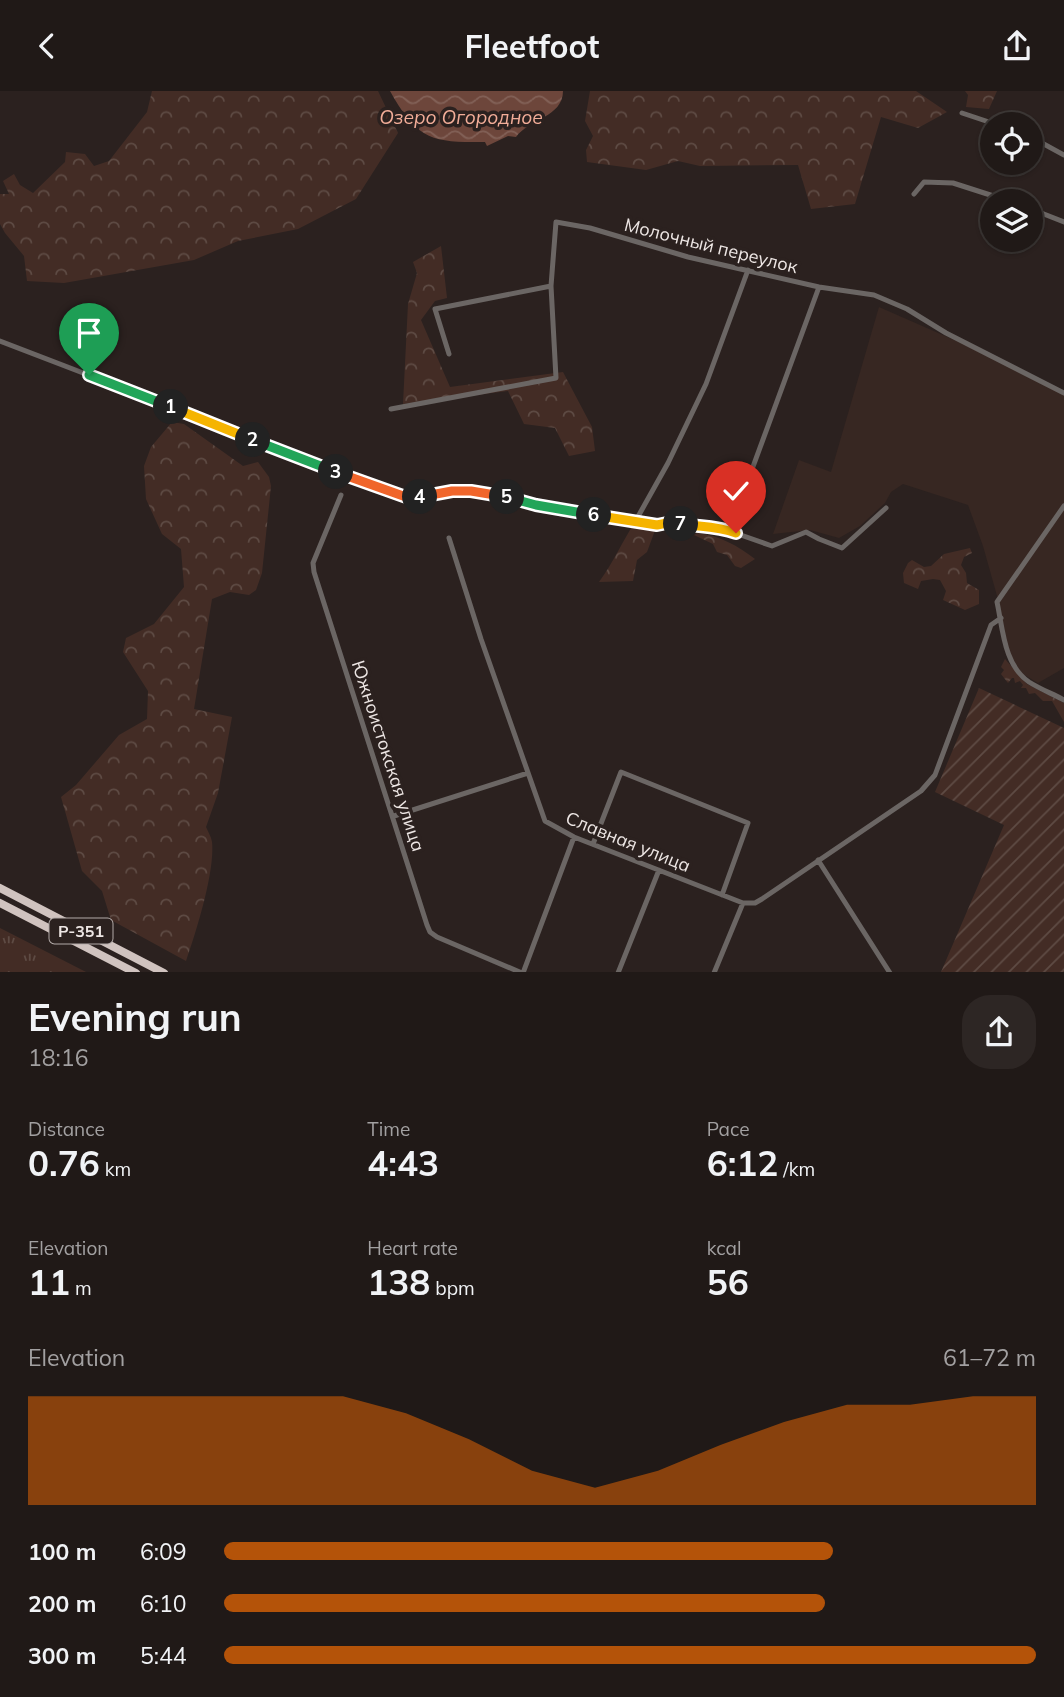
<!DOCTYPE html>
<html lang="en">
<head>
<meta charset="utf-8">
<style>
  body { margin:0; font-family:Mulish,sans-serif; background:#2d2624; color:#f1f3f6; height:100vh; display:flex; flex-direction:column; font-size:26px; white-space:nowrap }
  * { box-sizing:border-box; margin:0 }
  p { font-size:23px; color:#a2a0a1 }
  .icon { flex:none; width:38px; height:38px; fill:none; stroke:currentColor; stroke-width:2; stroke-linecap:round; stroke-linejoin:round }
  .map { position:relative; height:881px; overflow:hidden }
  .drawer { display:flex; flex-direction:column; background:#201917; flex:1 }
  .drawer>* { flex:none }
  .controls { position:absolute; left:980px; top:21px; display:grid; gap:14px }
  .controls a { display:grid; place-items:center; width:63px; height:63px; border-radius:50%; background:#201917; box-shadow:0 2px 5px #0004,0 0 0 2px #3d3836; font-size:35px }
  .pin { position:absolute; display:grid; place-items:center; width:60px; height:60px; color:#fff; margin:-72px -30px; border-radius:50% 50% 50% 0; rotate:-45deg; box-shadow:0 0 7px #0007 }
  .pin .icon { rotate:45deg }
  .km { position:absolute; width:35px; height:35px; margin:-18px; border-radius:50%; background:#222; color:#fff; font-size:19px; line-height:35px; text-align:center }
  .round { display:grid; place-items:center; flex:none; width:74px; height:74px; border-radius:28px; background:#2d2624 }
  .head { display:flex; align-items:center; justify-content:space-between; height:119px; padding:0 28px }
  h1 { font-size:38px; font-weight:700; line-height:52px }
  .metrics { display:grid; grid-template-columns:repeat(3,1fr); gap:10px; height:119px; padding:7px 28px }
  .metrics div { display:grid; align-content:center }
  .metrics b { font-size:35px; font-weight:700 }
  .metrics small { font-size:19px; font-weight:400 }
  .metrics p { font-size:19px }
  .chart { height:196px; padding:14px 28px }
  .chart p { display:flex; justify-content:space-between }
  .chart svg { width:100%; height:126px; margin-top:7px; fill:#b45309; opacity:.7 }
  ul { padding:0 28px; list-style:none; font-size:23px }
  li { display:grid; grid-template-columns:112px 84px 1fr; align-items:center; height:52px }
  li i { height:18px; border-radius:9px; background:#b45309 }
  header { display:flex; justify-content:space-between; align-items:center; height:91px; padding:0 28px; background:#201917; font-size:32px; font-weight:700 }
  .map>svg:first-child { display:block }
  .built { fill:#372722 }
  .grass { fill:url(#grass-tufts) }
  .forest { fill:url(#forest-crowns) }
  .garden { fill:url(#garden-furrows) }
  .water { fill:url(#water-waves) }
  .lines { fill:none; stroke-linecap:round; stroke-linejoin:round }
  .minor { stroke:#6b6664; stroke-width:5 }
  .highway { stroke:#d0c3bf; stroke-width:8 }
  .split-1-casing { stroke:#fff; stroke-width:14 }
  .split-2-casing { stroke:#fff; stroke-width:14 }
  .split-3-casing { stroke:#fff; stroke-width:14 }
  .split-4-casing { stroke:#fff; stroke-width:14 }
  .split-5-casing { stroke:#fff; stroke-width:14 }
  .split-6-casing { stroke:#fff; stroke-width:14 }
  .split-7-casing { stroke:#fff; stroke-width:14 }
  .split-8-casing { stroke:#fff; stroke-width:14 }
  .split-1 { stroke:#22a559; stroke-width:9 }
  .split-2 { stroke:#f5b400; stroke-width:9 }
  .split-3 { stroke:#22a559; stroke-width:9 }
  .split-4 { stroke:#f0652b; stroke-width:9 }
  .split-5 { stroke:#f0652b; stroke-width:9 }
  .split-6 { stroke:#22a559; stroke-width:9 }
  .split-7 { stroke:#f5b400; stroke-width:9 }
  .split-8 { stroke:#f5b400; stroke-width:9 }
  .labels { text-anchor:middle; stroke-width:7; stroke-linejoin:round; paint-order:stroke }
  .shield { fill:#2b211f; stroke:#b3aba9; stroke-width:2 }
  .shield-label { font-size:16px; font-weight:bold; fill:#ede6e4 }
  .street-label { font-size:18px; fill:#ede6e4; stroke:#2b211f }
  .water-label { font-size:19px; font-style:italic; fill:#f2ad98; stroke:#2b211f }
</style>
</head>
<body>
<header><svg class="icon" aria-label="back" viewBox="0 0 24 24"><path d="M15 5l-7 7 7 7"/></svg>Fleetfoot<svg class="icon" aria-label="share" viewBox="0 0 24 24"><path d="M12 15V3M7 8l5-5 5 5M5 13v7h14v-7"/></svg></header>
<div class="map">
<svg width="1064" height="882" viewBox="0 0 1064 882">
  <defs>
    <pattern id="grass-tufts" width="24" height="20" patternUnits="userSpaceOnUse" patternTransform="scale(1.75)"><rect width="24" height="20" fill="#432c25"/><path d="M3 7l-1-3M5 7V3M7 7l1-3M15 17l-1-3M17 17v-4M19 17l1-3" fill="none" stroke="#5e4b44"/></pattern>
    <pattern id="forest-crowns" width="20" height="18" patternUnits="userSpaceOnUse" patternTransform="scale(1.75)"><rect width="20" height="18" fill="#432c25"/><path d="M2 6a3 3 0 1 1 6 0M12 15a3 3 0 1 1 6 0" fill="none" stroke="#5e4b44"/></pattern>
    <pattern id="garden-furrows" width="10" height="10" patternUnits="userSpaceOnUse" patternTransform="scale(1.75)"><rect width="10" height="10" fill="#432c25"/><path d="M-1 1l2-2M0 10L10 0M9 11l2-2" fill="none" stroke="#5e4b44"/></pattern>
    <pattern id="water-waves" width="16" height="10" patternUnits="userSpaceOnUse" patternTransform="scale(1.75)"><rect width="16" height="10" fill="#6d463b"/><path d="M0 5q4-4 8 0t8 0" fill="none" stroke="#826157"/></pattern>
  </defs>
  <rect width="100%" height="100%" fill="#2b211f"/>
  <!-- built -->
  <path class="built" d="M879 216 961 252 1064 303V577L1038 592 1021 582 1009 562 999 512 983 455 968 414 903 393 891 401 885 412 860 435 839 447 810 439 773 443 799 369 831 381Z"/>
  <!-- grass -->
  <path class="grass" d="M0 837 86 881H0Z"/>
  <!-- forest -->
  <path class="forest" d="M152 0H378L398 42 356 108 298 138 238 150 194 169 64 192 27 190 24 165 5 142 0 133V103H9L3 90 14 83 20 94 33 102 65 71 66 61 85 63 94 75 109 70 147 21Z
    M590 0H916L947 21 918 37 881 26 855 113 811 118 798 74 700 75 678 70 646 79 587 71 586 59 593 45 585 30Z
    M965 0H997L989 18 966 16 968 4Z
    M441 155 447 207 435 210 421 229 450 296 563 281 592 336 595 360 569 365 555 337 524 333 508 300 403 313 408 213 417 182 413 171Z
    M172 331 184 333 243 375 258 371 269 386 271 395 262 482 256 499 249 504 230 501 212 508 194 618 232 626 218 702 206 736C208 741 211 745 212 751 215 781 196 841 186 870L111 829 102 800 82 780 61 706 76 694 119 644 147 628 148 600 123 561 126 547 154 533 184 496 181 458 162 443 146 408 144 375 151 356Z
    M635 431 657 434 647 461 637 469 633 490 599 491C613 472 622 451 635 431Z
    M697 442C719 444 738 455 755 468L741 477 735 475 727 464 717 461 713 453 694 444Z
    M970 457 972 462 964 466 961 474 966 482 967 492 979 499V513L965 519 943 509 946 500 940 489 933 488 921 490 918 498 904 492 903 482 908 472 912 469 924 476 931 475 944 463Z
    M1005 568 1027 593 1064 612V631L1052 610H1043L1035 602 1029 603 1026 597H1021L1023 594 1020 590 1015 592 1014 587H1012L1008 592 1001 583 1004 579 1001 576Z"/>
  <!-- garden -->
  <path class="garden" d="M979 597 1064 637V881H941L1004 734 935 701Z"/>
  <!-- water -->
  <path class="water" d="M390 0H563C563 26 529 28 516 46L508 45 487 55 485 51C431 52 417 48 390 0Z"/>
  <g class="lines">
    <!-- minor -->
    <path class="minor" d="M962 22 995 33
      M1031 46 1064 64
      M914 103 924 91 953 92 1009 110
      M1031 118 1064 131
      M0 250 177 318 283 362 406 406C428 406 449 400 471 400L635 431 657 434 672 431 699 436 715 435 772 455 806 441 819 448 842 457 886 417
      M449 263 435 218 551 195 556 131 590 137 688 166 819 196 874 204 907 218 946 242 1064 302
      M391 318 556 287 551 195
      M747 392 819 196
      M341 404 313 472 314 481 427 834 430 841 437 846 522 882
      M1064 415 997 511C1003 539 1004 574 1029 591 1040 598 1053 603 1064 609
      M635 431 668 372 706 293 748 179
      M449 447 481 548 545 730 574 746 743 812H755L762 808 921 700 935 684 991 534 1001 527
      M394 725 528 682
      M593 753 621 681 748 732 722 804
      M818 769 890 882
      M523 882 574 746
      M618 882 659 779
      M714 882 743 812"/>
    <!-- highway -->
    <path class="highway" d="M0 797 164 882
      M0 812 136 882"/>
  </g>
  <g class="lines">
    <defs>
      <path id="split-1" d="M89 284 171 316"/>
      <path id="split-2" d="M171 316 253 349"/>
      <path id="split-3" d="M253 349 336 381"/>
      <path id="split-4" d="M336 381 406 406H420"/>
      <path id="split-5" d="M420 406 452 400H471L507 406"/>
      <path id="split-6" d="M507 406 536 414 594 424"/>
      <path id="split-7" d="M594 424 657 434 672 431 681 433"/>
      <path id="split-8" d="M681 433C701 436 717 435 736 442"/>
    </defs>
    <!-- split-1 casing -->
    <use href="#split-1" class="split-1-casing"/>
    <!-- split-2 casing -->
    <use href="#split-2" class="split-2-casing"/>
    <!-- split-3 casing -->
    <use href="#split-3" class="split-3-casing"/>
    <!-- split-4 casing -->
    <use href="#split-4" class="split-4-casing"/>
    <!-- split-5 casing -->
    <use href="#split-5" class="split-5-casing"/>
    <!-- split-6 casing -->
    <use href="#split-6" class="split-6-casing"/>
    <!-- split-7 casing -->
    <use href="#split-7" class="split-7-casing"/>
    <!-- split-8 casing -->
    <use href="#split-8" class="split-8-casing"/>
    <!-- split-1 -->
    <use href="#split-1" class="split-1"/>
    <!-- split-2 -->
    <use href="#split-2" class="split-2"/>
    <!-- split-3 -->
    <use href="#split-3" class="split-3"/>
    <!-- split-4 -->
    <use href="#split-4" class="split-4"/>
    <!-- split-5 -->
    <use href="#split-5" class="split-5"/>
    <!-- split-6 -->
    <use href="#split-6" class="split-6"/>
    <!-- split-7 -->
    <use href="#split-7" class="split-7"/>
    <!-- split-8 -->
    <use href="#split-8" class="split-8"/>
  </g>
  <g class="labels">
    <!-- shield labels -->
    <rect class="shield" x="49.5" y="827.5" width="63" height="25" rx="5"/>
    <g class="shield-label">
      <text x="81" y="846">Р-351</text>
    </g>
    <!-- street labels -->
    <g class="street-label">
      <text transform="translate(711 155) rotate(14)" y="6">Молочный переулок</text>
      <text transform="translate(388 665) rotate(72)" y="6">Южноистокская улица</text>
      <text transform="translate(628 751) rotate(22)" y="6">Славная улица</text>
    </g>
    <!-- water labels -->
    <g class="water-label">
      <text x="461" y="33">Озеро Огородное</text>
    </g>
  </g>
</svg>
<div class="controls">
<a><svg class="icon" aria-label="locate" viewBox="0 0 24 24"><circle cx="12" cy="12" r="6"/><path d="M12 2v4M12 18v4M2 12h4M18 12h4"/></svg></a>
<a><svg class="icon" aria-label="layers" viewBox="0 0 24 24"><path d="M12 4l9 5-9 5-9-5zM3 14l9 5 9-5"/></svg></a>
</div>
<div class="pin" style="left:89px;top:284px;background:#1e9e55"><svg class="icon" aria-label="arrive" viewBox="0 0 24 24"><path d="M6 21V4h12l-3 4 3 4H6"/></svg></div>
<div class="pin" style="left:736px;top:442px;background:#d93025"><svg class="icon" aria-label="check" viewBox="0 0 24 24"><path d="M5 12l5 5 9-10"/></svg></div>
<b class="km" style="left:171px;top:316px">1</b>
<b class="km" style="left:253px;top:349px">2</b>
<b class="km" style="left:336px;top:381px">3</b>
<b class="km" style="left:420px;top:406px">4</b>
<b class="km" style="left:507px;top:406px">5</b>
<b class="km" style="left:594px;top:424px">6</b>
<b class="km" style="left:681px;top:433px">7</b>
</div>
<section class="drawer">
<div class="head"><div><h1>Evening run</h1><p>18:16</p></div><a class="round"><svg class="icon" aria-label="share" viewBox="0 0 24 24"><path d="M12 15V3M7 8l5-5 5 5M5 13v7h14v-7"/></svg></a></div>
<div class="metrics">
<div><p>Distance</p><b>0.76<small> km</small></b></div>
<div><p>Time</p><b>4:43</b></div>
<div><p>Pace</p><b>6:12<small> /km</small></b></div>
</div>
<div class="metrics">
<div><p>Elevation</p><b>11<small> m</small></b></div>
<div><p>Heart rate</p><b>138<small> bpm</small></b></div>
<div><p>kcal</p><b>56</b></div>
</div>
<div class="chart"><p><span>Elevation</span>61–72 m</p>
<svg viewBox="0 0 160 44" preserveAspectRatio="none"><path d="M0 44V6L10 6L20 6L30 6L40 6L50 6L60 12L70 21L80 32L90 38L100 32L110 23L120 15L130 9L140 9L150 6L160 6V44z"/></svg>
</div>
<ul>
<li><b>100 m</b>6:09<i style="width:75%"></i></li>
<li><b>200 m</b>6:10<i style="width:74%"></i></li>
<li><b>300 m</b>5:44<i style="width:100%"></i></li>
</ul>
</section>
</body>
</html>
